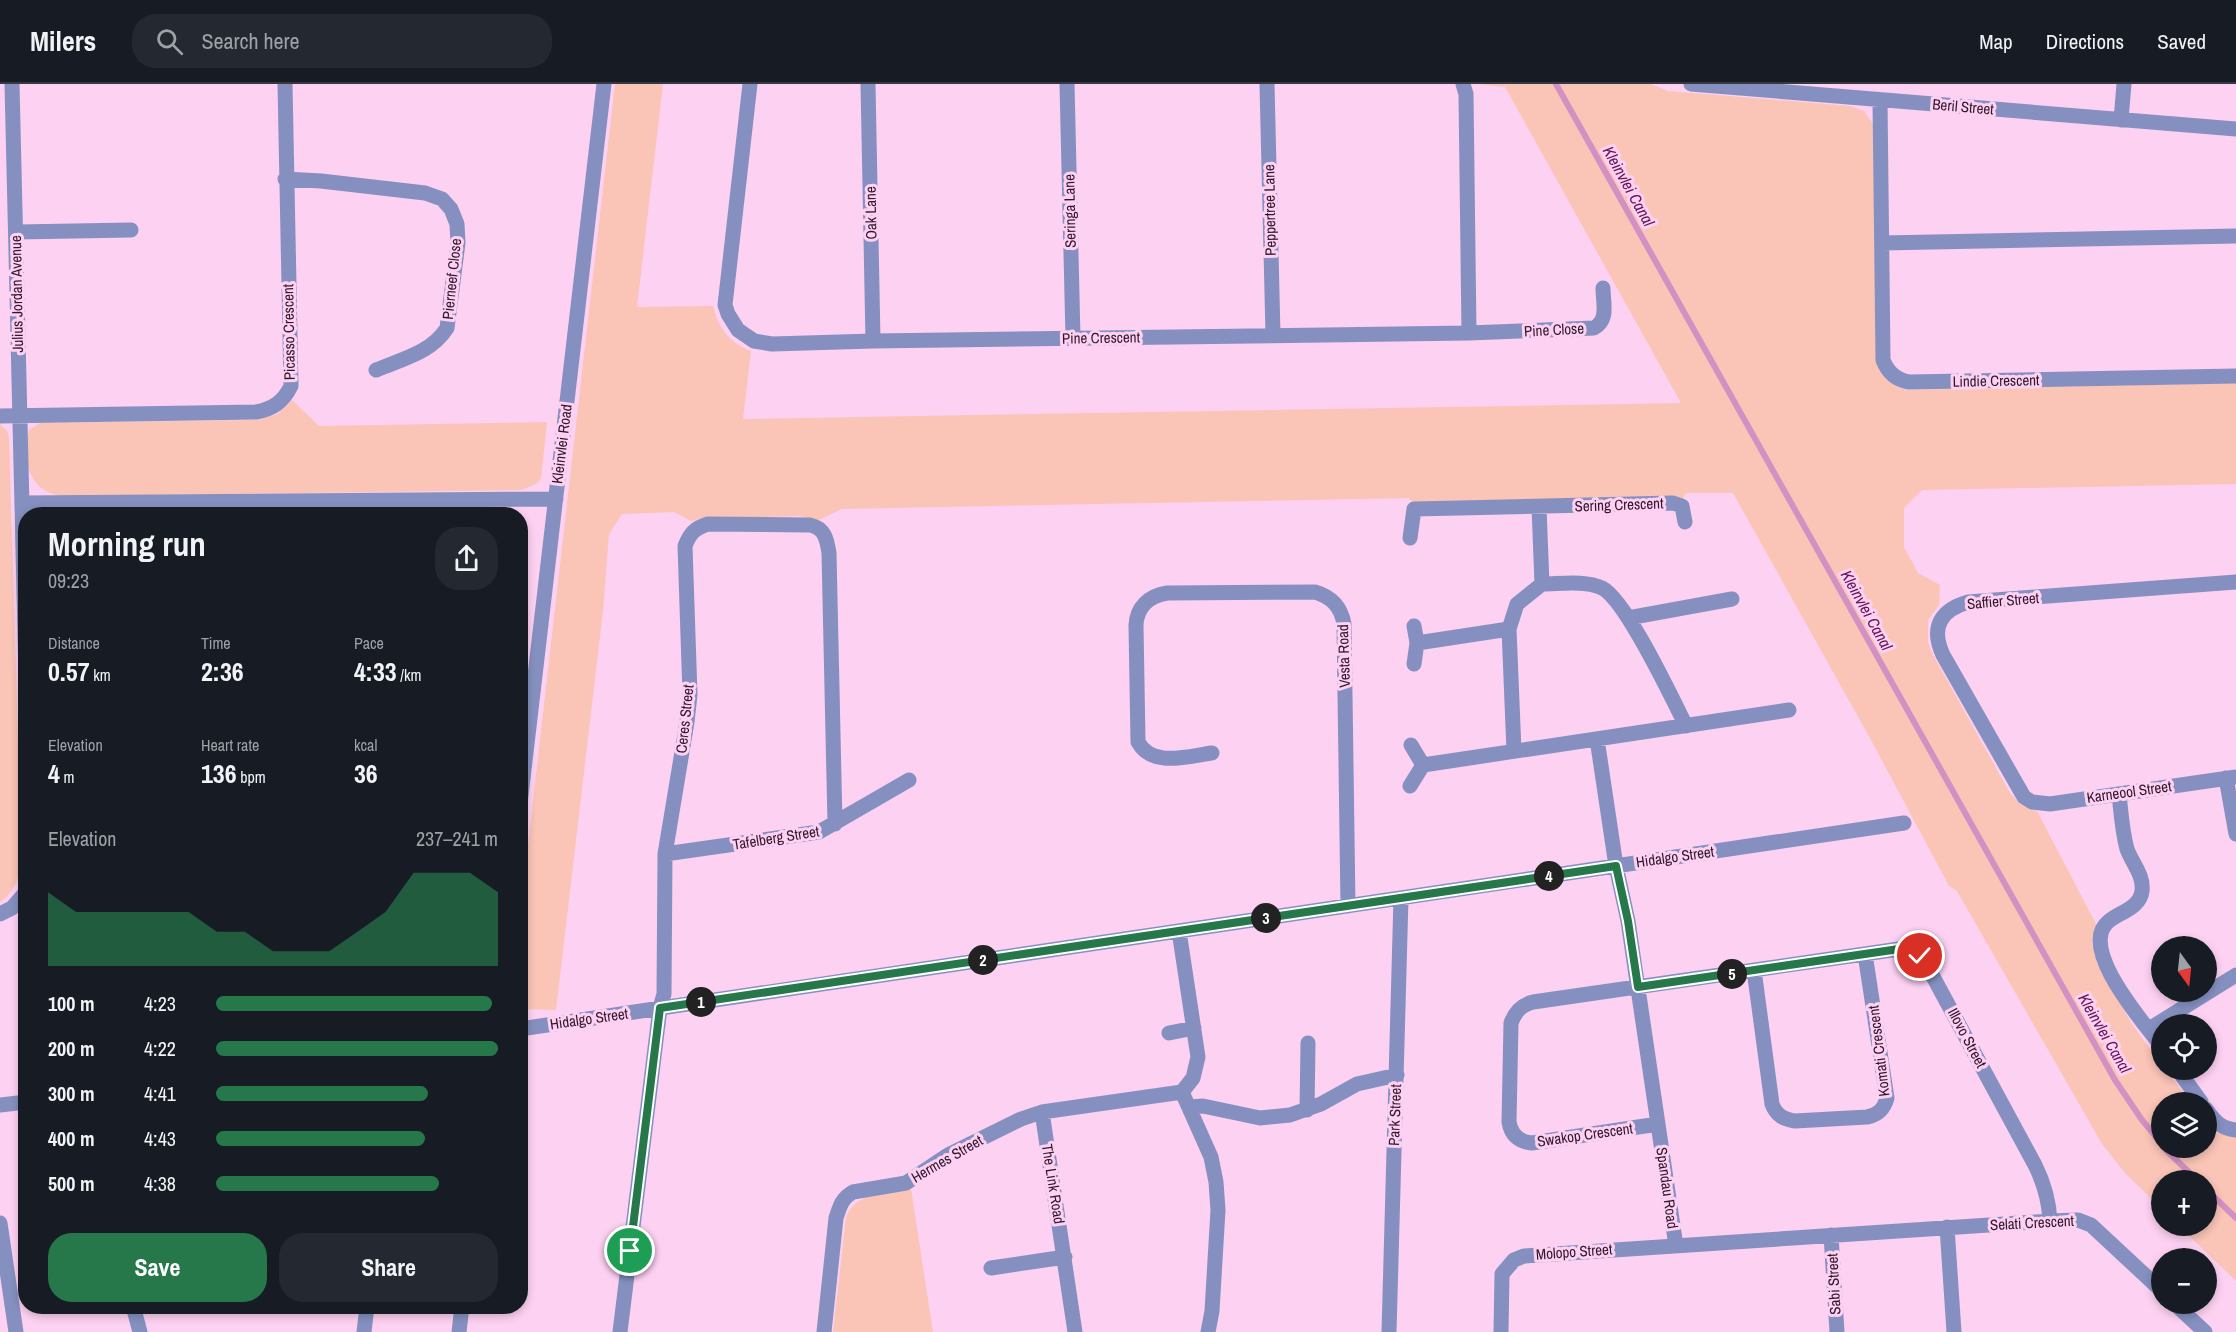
<!DOCTYPE html>
<html lang="en">
<head>
<meta charset="utf-8">
<style>
  body { margin:0; font-family:"Archivo Narrow",sans-serif; background:#242831; color:#f1f3f6; height:100vh; display:flex; flex-direction:column; font-size:22px; white-space:nowrap }
  * { box-sizing:border-box; margin:0 }
  p { font-size:20px; color:#9ea1a6 }
  .icon { flex:none; width:33px; height:33px; fill:none; stroke:currentColor; stroke-width:2; stroke-linecap:round; stroke-linejoin:round }
  .map { position:relative; flex:1; overflow:hidden }
  .panel { position:absolute; left:18px; top:423px; width:510px; height:807px; display:flex; flex-direction:column; background:#171b24; border-radius:24px; box-shadow:0 3px 9px #0003 }
  .panel>* { flex:none }
  .needle { width:39px; rotate:165deg }
  .tools { position:absolute; left:2151px; top:852px; display:grid; gap:12px }
  .tools a { display:grid; place-items:center; width:66px; height:66px; border-radius:50%; background:#171b24; box-shadow:0 3px 9px #0003; font-size:30px }
  .pin { position:absolute; display:grid; place-items:center; width:51px; height:51px; color:#fff; margin:-26px; border:3px solid #fff; border-radius:50%; box-shadow:0 2px 6px #0007 }
  .km { position:absolute; width:30px; height:30px; margin:-15px; border-radius:50%; background:#222; color:#fff; font-size:16px; line-height:30px; text-align:center }
  .round { display:grid; place-items:center; flex:none; width:63px; height:63px; border-radius:24px; background:#242831 }
  .summary { display:flex; align-items:center; justify-content:space-between; height:102px; padding:0 30px }
  h1 { font-size:33px; font-weight:700; line-height:45px }
  .stats { display:grid; grid-template-columns:repeat(3,1fr); gap:9px; height:102px; padding:6px 30px }
  .stats div { display:grid; align-content:center }
  .stats b { font-size:26px; font-weight:700 }
  .stats small { font-size:16px; font-weight:400 }
  .stats p { font-size:16px }
  .chart { height:168px; padding:12px 30px }
  .chart p { display:flex; justify-content:space-between }
  .chart svg { width:100%; height:108px; margin-top:6px; fill:#26784a; opacity:.7 }
  .action { display:flex; gap:12px; margin-top:auto; padding:12px 30px }
  .action a { flex:1; height:69px; border-radius:24px; background:#26784a; color:#fff; font-size:24px; font-weight:700; line-height:69px; text-align:center }
  .action a+a { background:#242831; color:#f1f3f6 }
  ul { padding:0 30px; list-style:none; font-size:20px }
  li { display:grid; grid-template-columns:96px 72px 1fr; align-items:center; height:45px }
  li i { height:15px; border-radius:8px; background:#26784a }
  header { display:flex; align-items:center; gap:36px; box-sizing:border-box; height:84px; padding:0 30px; background:#171b24; border-bottom:2px solid #363941 }
  header strong { font-size:28px }
  nav { display:flex; gap:33px; margin-inline-start:auto; font-size:21px }
  .search { width:420px; height:54px; background:#242831; display:flex; align-items:center; gap:15px; box-sizing:border-box; padding:0 21px; border-radius:24px; color:#9ea1a6; font-size:22px }
  .map>svg:first-child { display:block }
  .green { fill:#fac4b7 }
  .lines { fill:none; stroke-linecap:round; stroke-linejoin:round }
  .stream { stroke:#d290c3; stroke-width:6 }
  .minor { stroke:#8590c0; stroke-width:15 }
  .route-casing { stroke:#fff; stroke-width:12 }
  .route { stroke:#26784a; stroke-width:8 }
  .labels { text-anchor:middle; stroke-width:6; stroke-linejoin:round; paint-order:stroke }
  .street-label { font-size:15px; fill:#32172c; stroke:#fdd1f2 }
  .water-label { font-size:16px; font-style:italic; fill:#631758; stroke:#fdd1f2 }
</style>
</head>
<body>
<header>
<strong>Milers</strong>
<div class="search"><svg class="icon" aria-label="search" viewBox="0 0 24 24"><circle cx="10" cy="10" r="6"/><path d="M15 15l6 6"/></svg>Search here</div>
<nav><a>Map</a><a>Directions</a><a>Saved</a></nav>
</header>
<div class="map">
<svg width="2236" height="1248" viewBox="0 0 2236 1248">
  <rect width="100%" height="100%" fill="#fdd1f2"/>
  <!-- green -->
  <path class="green" d="M615 0H663L637 223 713 222C718 244 730 259 751 267L743 335 1681 319 1505 3 1476 0H1651L1668 7 1850 22 1864 27 1873 40 1876 274C1882 292 1888 301 1907 306L2236 299V400L1922 406 1904 424V463L1918 489 1940 501 1939 521 1928 536V558L1932 569 2010 709 2019 719 2037 727 2096 840 2092 857 2097 879 2132 940 2161 980 2162 986H2166L2191 1018H2162V1064H2206L2207 1039 2216 1049 2236 1052V1197L2179 1142H2206V1096H2162L2161 1124 2126 1090 2102 1060 1957 807 1949 802 1871 656 1733 409H1686L1683 414 1543 418 1413 419 1409 414 842 425 819 436 799 432 699 435 691 437 674 428 622 430 609 450 603 527 556 926 521 925V822Z
    M292 316 319 342 547 338 541 395 536 400 521 406 61 412C28 407 22 375 29 346L40 339 258 336 278 330Z
    M0 340 7 347 9 354 21 756C21 780 22 803 0 818Z
    M911 1105 933 1248H833L846 1134C855 1107 887 1110 911 1105Z"/>
  <g class="lines">
    <!-- stream -->
    <path class="stream" d="M1556 0 2115 996 2142 1036 2162 1060
      M2164 1064 2197 1096
      M2206 1105 2236 1134"/>
    <!-- minor -->
    <path class="minor" d="M12 0 26 592
      M750 0 725 221 728 230 738 246 754 257 772 260 873 257 1469 249 1466 10 1463 0
      M868 0 873 257
      M1067 0 1073 254
      M1267 0 1273 251
      M1691 0 2236 45
      M1880 16 1883 276C1888 289 1896 296 1909 298L2236 292
      M2121 36 2124 0
      M285 95 321 97 425 109 442 115 451 125 457 140 458 159 447 244C431 269 402 275 376 286
      M17 148 131 146
      M1882 159 2236 152
      M1469 249 1594 244C1609 236 1603 219 1603 204
      M0 332 256 328C273 325 283 318 291 302L285 0
      M22 419 556 415
      M1539 423 1542 500
      M1410 454 1414 425 1673 419 1682 422 1685 438
      M2236 498 1968 518C1941 526 1930 543 1943 571L2024 713 2032 718 2050 720 2236 693
      M1628 534 1732 515
      M1414 542 1417 559 1414 580
      M1417 559 1509 545
      M1597 655 1616 782 1628 837 1676 1162
      M1514 667 1509 545 1517 520 1542 500C1560 500 1585 496 1602 504 1626 516 1672 614 1686 642
      M1212 669C1188 672 1152 684 1138 658L1136 541C1137 523 1149 512 1167 509L1315 508C1332 513 1341 523 1344 540L1348 822
      M1423 681 1789 626
      M2226 694 2236 750
      M1410 702 1423 681 1411 661
      M2119 710C2121 728 2122 747 2127 765 2132 779 2144 791 2142 807 2140 824 2120 828 2109 837 2076 863 2145 940 2162 963
      M520 720 604 0
      M665 770 819 748 909 696
      M0 830 12 824 26 808
      M1179 847 1198 973 1193 994 1182 1008
      M1754 886 1772 1020C1776 1031 1783 1035 1795 1037L1867 1033C1878 1031 1884 1025 1887 1014L1865 870
      M520 945 1904 739
      M2149 945 2236 891
      M1169 949 1194 944
      M2178 986 2201 1018
      M1182 1008 1211 1073 1216 1098 1218 1126 1212 1227 1208 1248
      M0 1021 26 1018
      M1190 1023 1203 1022 1260 1034 1290 1031 1321 1020 1357 1000 1397 991
      M2206 1025C2215 1038 2221 1044 2236 1046
      M1307 1026 1308 959
      M1042 1028 1075 1248
      M1658 1040 1532 1059C1519 1058 1511 1051 1509 1038L1511 939C1515 928 1521 921 1533 918L1899 865 1911 866 1924 876 2035 1081C2044 1099 2049 1116 2050 1137
      M0 1139 16 1248
      M1947 1143 1954 1248
      M1831 1151 1837 1248
      M991 1184 1065 1173
      M2175 1220 2205 1248
      M133 1222 140 1248
      M364 1248 367 1222
      M459 1248 462 1222
      M620 1248 660 924 664 910 665 770 687 638 690 611 685 462C690 449 695 444 708 440L810 441C825 444 827 456 829 469L835 740
      M824 1248 836 1134C840 1122 842 1114 853 1108L906 1099 948 1071 1021 1035 1042 1028 1182 1008
      M1389 1248 1401 814
      M1501 1248 1502 1190 1514 1176 1524 1172 2050 1137 2078 1136 2091 1141 2162 1207"/>
  </g>
  <g class="lines">
    <defs>
      <path id="route" d="M630 1167 660 924 1616 782 1628 837 1638 903 1899 865 1911 866 1920 872"/>
    </defs>
    <!-- route casing -->
    <use href="#route" class="route-casing"/>
    <!-- route -->
    <use href="#route" class="route"/>
  </g>
  <g class="labels">
    <!-- street labels -->
    <g class="street-label">
      <text transform="translate(1963 23) rotate(5)" y="5">Beril Street</text>
      <text transform="translate(1270 126) rotate(-91)" y="5">Peppertree Lane</text>
      <text transform="translate(1070 127) rotate(-91)" y="5">Seringa Lane</text>
      <text transform="translate(871 129) rotate(-91)" y="5">Oak Lane</text>
      <text transform="translate(452 195) rotate(-84)" y="5">Pierneef Close</text>
      <text transform="translate(17 210) rotate(-91)" y="5">Julius Jordan Avenue</text>
      <text transform="translate(1554 246) rotate(-3)" y="5">Pine Close</text>
      <text transform="translate(289 248) rotate(-91)" y="5">Picasso Crescent</text>
      <text transform="translate(1101 254) rotate(-1)" y="5">Pine Crescent</text>
      <text transform="translate(1996 297) rotate(-1)" y="5">Lindie Crescent</text>
      <text transform="translate(562 360) rotate(-83)" y="5">Kleinvlei Road</text>
      <text transform="translate(1619 421) rotate(-2)" y="5">Sering Crescent</text>
      <text transform="translate(2003 517) rotate(-5)" y="5">Saffier Street</text>
      <text transform="translate(1344 572) rotate(-92)" y="5">Vesta Road</text>
      <text transform="translate(685 635) rotate(-84)" y="5">Ceres Street</text>
      <text transform="translate(2129 708) rotate(-8)" y="5">Karneool Street</text>
      <text transform="translate(776 754) rotate(-9)" y="5">Tafelberg Street</text>
      <text transform="translate(1675 773) rotate(-8)" y="5">Hidalgo Street</text>
      <text transform="translate(589 935) rotate(-8)" y="5">Hidalgo Street</text>
      <text transform="translate(1967 954) rotate(62)" y="5">Illovo Street</text>
      <text transform="translate(1879 967) rotate(-97)" y="5">Komati Crescent</text>
      <text transform="translate(1395 1031) rotate(-88)" y="5">Park Street</text>
      <text transform="translate(1585 1051) rotate(-8)" y="5">Swakop Crescent</text>
      <text transform="translate(947 1075) rotate(-30)" y="5">Hermes Street</text>
      <text transform="translate(1053 1100) rotate(81)" y="5">The Link Road</text>
      <text transform="translate(1667 1104) rotate(82)" y="5">Spandau Road</text>
      <text transform="translate(2032 1139) rotate(-3)" y="5">Selati Crescent</text>
      <text transform="translate(1574 1168) rotate(-4)" y="5">Molopo Street</text>
      <text transform="translate(1834 1200) rotate(-93)" y="5">Sabi Street</text>
    </g>
    <!-- water labels -->
    <g class="water-label">
      <text transform="translate(1629 102) rotate(61)" y="6">Kleinvlei Canal</text>
      <text transform="translate(1867 526) rotate(61)" y="6">Kleinvlei Canal</text>
      <text transform="translate(2105 949) rotate(60)" y="6">Kleinvlei Canal</text>
    </g>
  </g>
</svg>
<div class="tools">
<a><svg class="needle" viewBox="-14 -14 28 28"><path d="M0-13l5 13h-10z" fill="#e53935"/><path d="M0 13l5-13h-10z" fill="#9ea1a6"/></svg></a>
<a><svg class="icon" aria-label="locate" viewBox="0 0 24 24"><circle cx="12" cy="12" r="6"/><path d="M12 2v4M12 18v4M2 12h4M18 12h4"/></svg></a>
<a><svg class="icon" aria-label="layers" viewBox="0 0 24 24"><path d="M12 4l9 5-9 5-9-5zM3 14l9 5 9-5"/></svg></a>
<a>+</a>
<a>−</a>
</div>
<div class="pin" style="left:630px;top:1167px;background:#1e9e55"><svg class="icon" aria-label="arrive" viewBox="0 0 24 24"><path d="M6 21V4h12l-3 4 3 4H6"/></svg></div>
<div class="pin" style="left:1920px;top:872px;background:#d93025"><svg class="icon" aria-label="check" viewBox="0 0 24 24"><path d="M5 12l5 5 9-10"/></svg></div>
<b class="km" style="left:701px;top:918px">1</b>
<b class="km" style="left:983px;top:876px">2</b>
<b class="km" style="left:1266px;top:834px">3</b>
<b class="km" style="left:1549px;top:792px">4</b>
<b class="km" style="left:1732px;top:890px">5</b>
<section class="panel">
<div class="summary"><div><h1>Morning run</h1><p>09:23</p></div><a class="round"><svg class="icon" aria-label="share" viewBox="0 0 24 24"><path d="M12 15V3M7 8l5-5 5 5M5 13v7h14v-7"/></svg></a></div>
<div class="stats">
<div><p>Distance</p><b>0.57<small> km</small></b></div>
<div><p>Time</p><b>2:36</b></div>
<div><p>Pace</p><b>4:33<small> /km</small></b></div>
</div>
<div class="stats">
<div><p>Elevation</p><b>4<small> m</small></b></div>
<div><p>Heart rate</p><b>136<small> bpm</small></b></div>
<div><p>kcal</p><b>36</b></div>
</div>
<div class="chart"><p><span>Elevation</span>237–241 m</p>
<svg viewBox="0 0 160 44" preserveAspectRatio="none"><path d="M0 44V14L10 22L20 22L30 22L40 22L50 22L60 30L70 30L80 38L90 38L100 38L110 30L120 22L130 6L140 6L150 6L160 14V44z"/></svg>
</div>
<ul>
<li><b>100 m</b>4:23<i style="width:98%"></i></li>
<li><b>200 m</b>4:22<i style="width:100%"></i></li>
<li><b>300 m</b>4:41<i style="width:75%"></i></li>
<li><b>400 m</b>4:43<i style="width:74%"></i></li>
<li><b>500 m</b>4:38<i style="width:79%"></i></li>
</ul>
<div class="action"><a>Save</a><a>Share</a></div>
</section>
</div>
</body>
</html>
